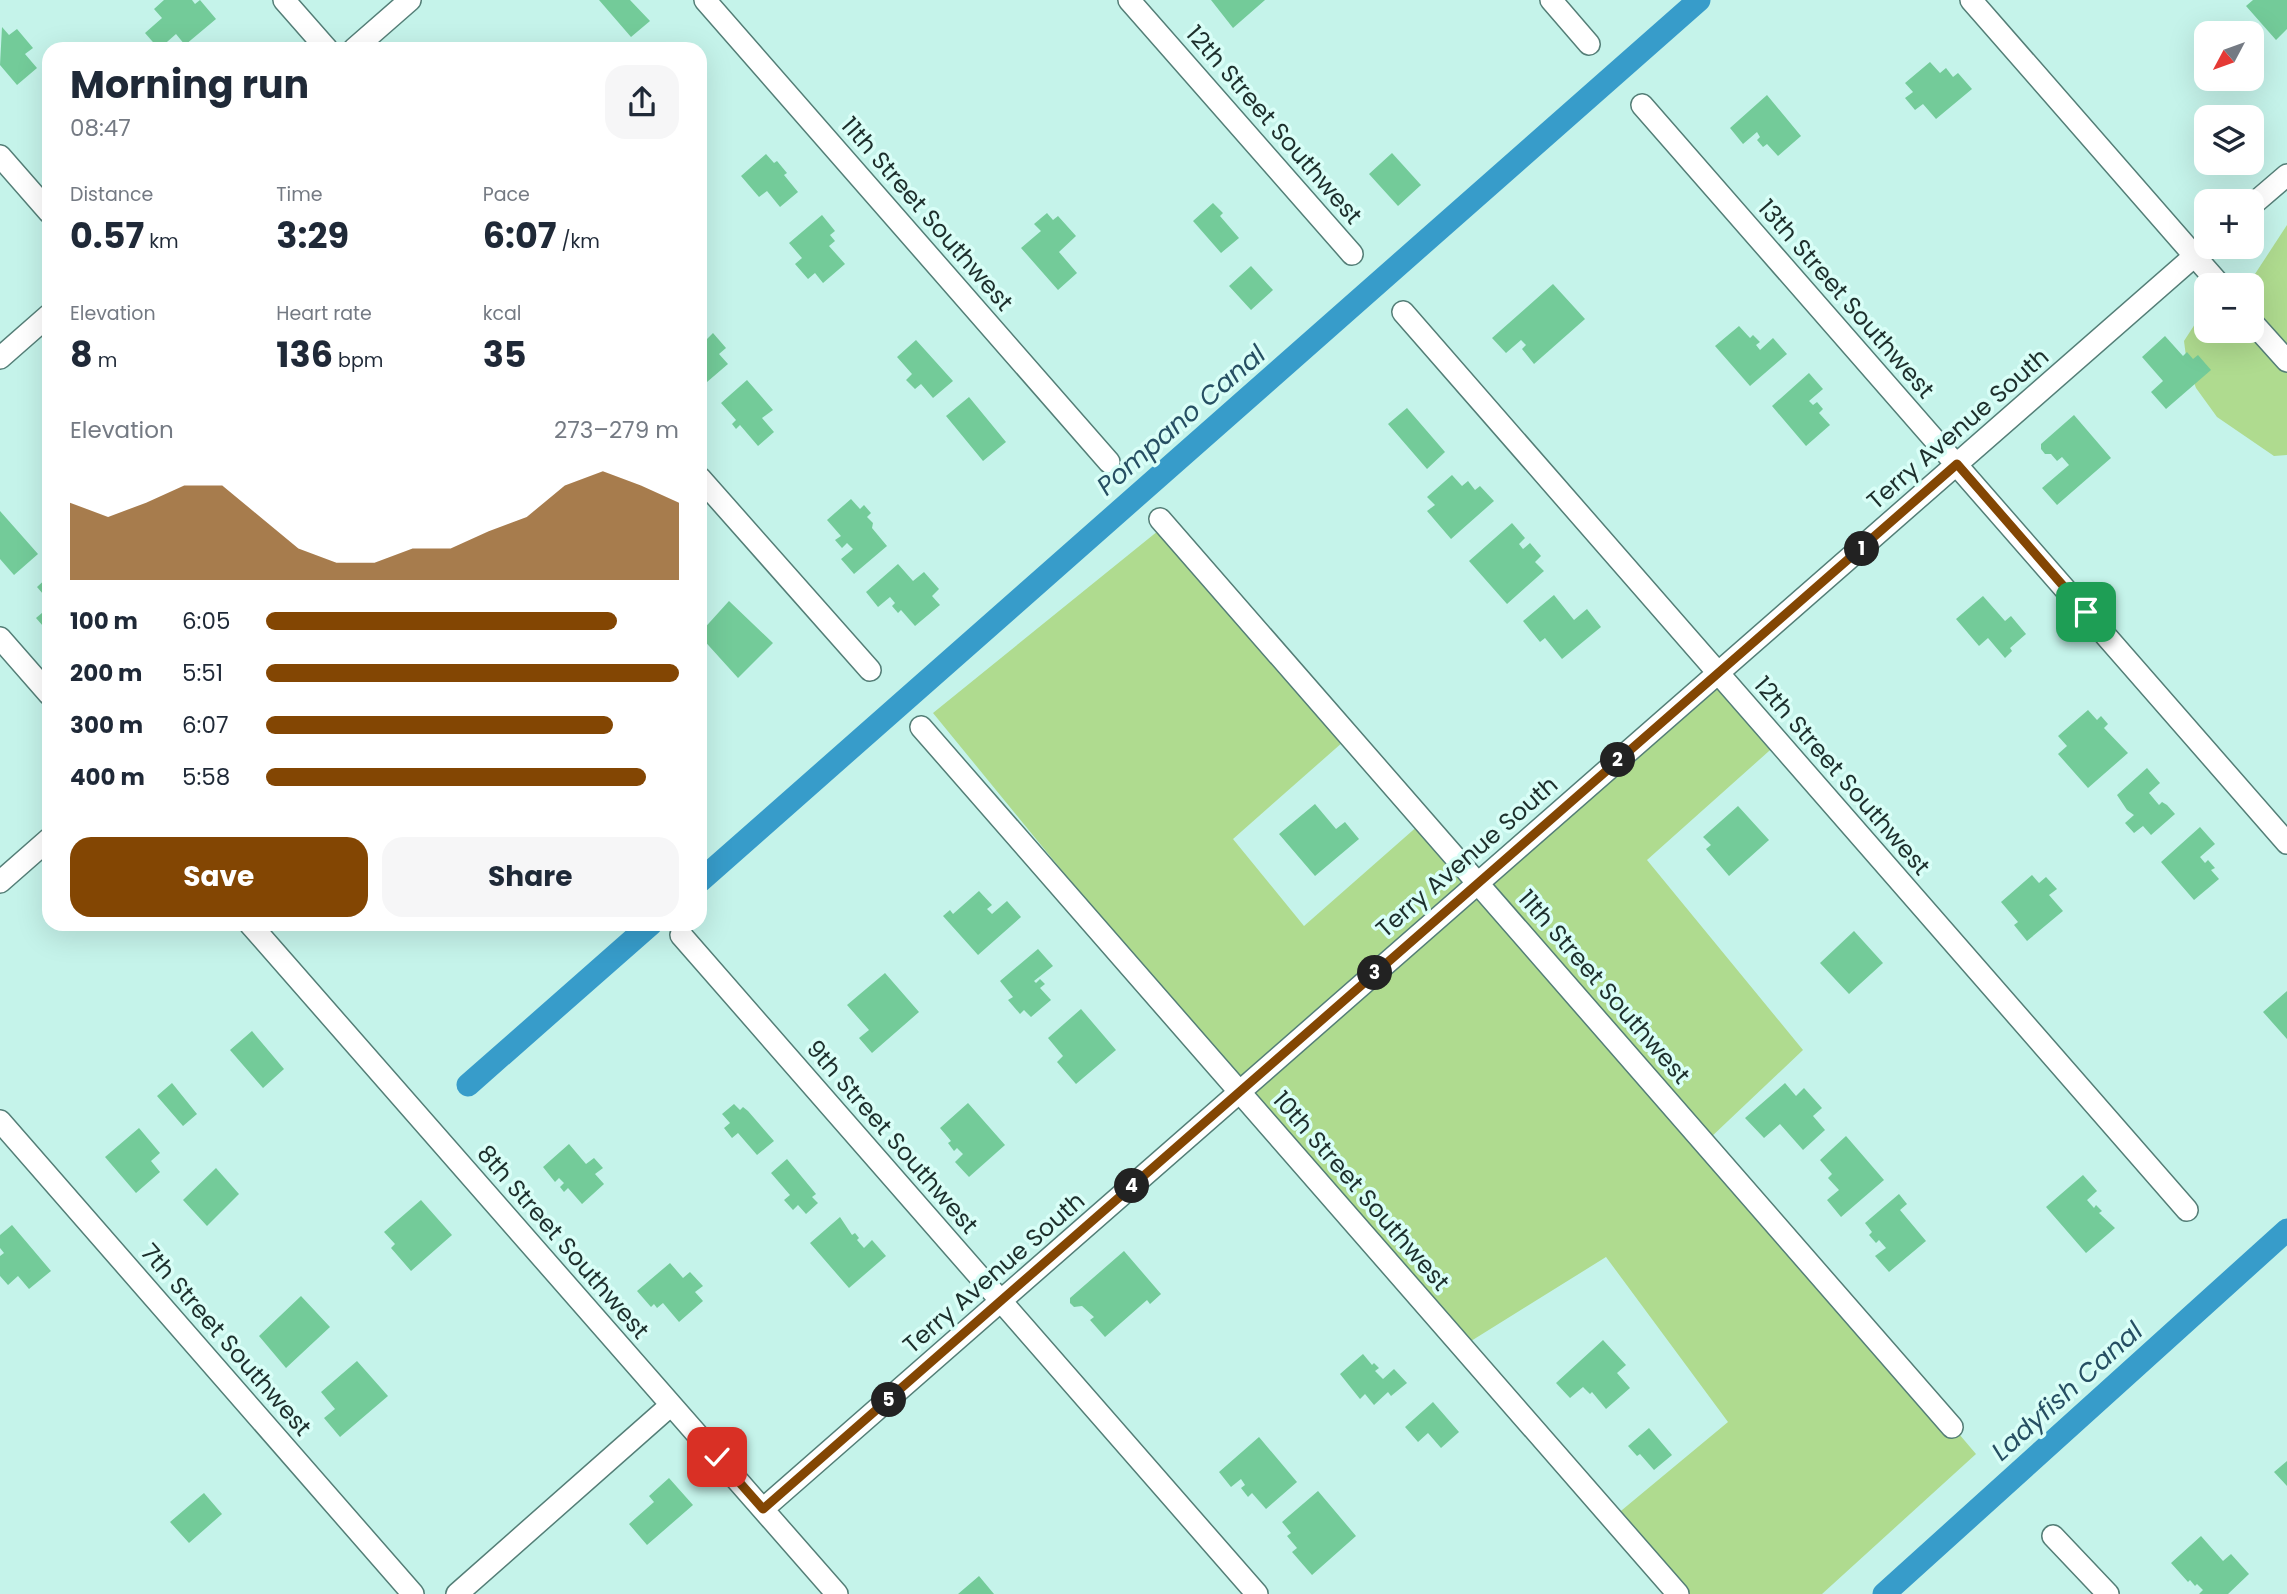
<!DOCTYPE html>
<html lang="en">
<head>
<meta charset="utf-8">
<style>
  body { margin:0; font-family:Poppins,sans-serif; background:#f6f6f7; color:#1f2937; height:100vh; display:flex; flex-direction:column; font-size:26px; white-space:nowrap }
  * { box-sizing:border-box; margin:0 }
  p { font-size:23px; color:#747a83 }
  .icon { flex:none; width:38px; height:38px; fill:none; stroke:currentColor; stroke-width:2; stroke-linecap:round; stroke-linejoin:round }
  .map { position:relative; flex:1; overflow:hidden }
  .sheet { position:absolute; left:42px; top:42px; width:665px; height:889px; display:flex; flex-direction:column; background:#fff; border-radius:21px; box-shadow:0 7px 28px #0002 }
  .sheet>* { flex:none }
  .needle { width:46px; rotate:229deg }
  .controls { position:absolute; left:2194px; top:21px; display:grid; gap:14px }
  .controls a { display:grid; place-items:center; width:70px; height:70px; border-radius:14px; background:#fff; box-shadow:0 7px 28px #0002; font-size:35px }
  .pin { position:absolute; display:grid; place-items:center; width:60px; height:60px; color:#fff; margin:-30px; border-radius:14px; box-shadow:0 4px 10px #0006 }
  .km { position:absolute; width:35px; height:35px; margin:-18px; border-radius:50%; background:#222; color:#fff; font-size:19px; line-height:35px; text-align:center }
  .round { display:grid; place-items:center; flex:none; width:74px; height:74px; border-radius:21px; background:#f6f6f7 }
  .overview { display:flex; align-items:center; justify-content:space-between; height:119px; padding:0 28px }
  h1 { font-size:38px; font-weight:700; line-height:52px }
  .metrics { display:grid; grid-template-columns:repeat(3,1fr); gap:10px; height:119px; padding:7px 28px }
  .metrics div { display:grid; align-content:center }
  .metrics b { font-size:35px; font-weight:700 }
  .metrics small { font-size:19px; font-weight:400 }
  .metrics p { font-size:19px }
  .chart { height:196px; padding:14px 28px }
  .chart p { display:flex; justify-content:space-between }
  .chart svg { width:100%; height:126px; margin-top:7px; fill:#834603; opacity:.7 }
  .action { display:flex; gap:14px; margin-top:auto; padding:14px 28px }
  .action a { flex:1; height:80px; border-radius:21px; background:#834603; color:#fff; font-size:28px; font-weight:700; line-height:80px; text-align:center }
  .action a+a { background:#f6f6f7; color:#1f2937 }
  ul { padding:0 28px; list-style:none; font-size:23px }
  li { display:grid; grid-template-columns:112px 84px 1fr; align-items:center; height:52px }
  li i { height:18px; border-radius:9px; background:#834603 }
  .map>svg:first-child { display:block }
  .green { fill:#afdb8f }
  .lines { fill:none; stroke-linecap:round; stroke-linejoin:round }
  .canal { stroke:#379cca; stroke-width:23 }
  .building { fill:#73cb99 }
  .minor-casing { stroke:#547e77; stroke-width:24 }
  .minor { stroke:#fff; stroke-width:21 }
  .route-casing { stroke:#fff; stroke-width:14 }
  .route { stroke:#834603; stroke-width:9 }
  .labels { text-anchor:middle; stroke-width:7; stroke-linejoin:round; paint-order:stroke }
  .street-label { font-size:24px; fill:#1d2f2c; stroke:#d9fef7 }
  .water-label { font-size:26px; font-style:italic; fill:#264f63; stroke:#d9fef7 }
</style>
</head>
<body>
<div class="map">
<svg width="2287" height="1594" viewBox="0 0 2287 1594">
  <rect width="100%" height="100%" fill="#c5f3ea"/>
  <!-- green -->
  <path class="green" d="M2287 225V455L2274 456 2217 417 2196 388 2187 364 2184 341 2195 324 2207 313V331H2252V285H2243L2255 274Z
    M1174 518 1352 734 1233 839 1304 926 1420 824 1475 886 1724 669 1778 743 1647 860 1803 1050 1709 1139 1976 1454 1822 1594H1682L1616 1515 1728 1422 1606 1257 1455 1351 933 713Z"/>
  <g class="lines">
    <!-- canal -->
    <path class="canal" d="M700 881 1699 0
      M468 1085 651 924
      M1884 1594 2287 1230"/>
  </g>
  <!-- building -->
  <path class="building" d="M164 0H192L195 4 200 0 216 19 185 45 176 34 159 49 145 33 162 18 154 9Z
    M599 0H630L650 21 631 37Z
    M1211 0H1265L1233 28Z
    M2253 0H2287V29L2276 40 2246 6Z
    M2 27 9 35 17 29 33 48 25 54 37 68 17 85 0 65Z
    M1930 62 1940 73 1946 68 1953 77 1958 73 1972 89 1936 119 1923 104 1915 110 1905 98 1913 92 1905 83Z
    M1767 95 1801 136 1778 156 1767 144 1763 147 1757 140 1760 137 1757 132 1743 144 1730 128Z
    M1392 153 1421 185 1398 206 1369 174Z
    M766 154 774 163 777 161 787 173 784 175 798 192 780 207 767 191 759 197 741 176Z
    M1213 203 1223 213 1220 216 1239 238 1221 253 1193 221Z
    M1047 213 1053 220 1058 216 1076 236 1059 252 1077 273 1058 290 1021 248 1041 231 1034 224Z
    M822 215 835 231 830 235 835 241 829 246 845 264 823 283 815 273 808 279 795 264 802 258 789 243Z
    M1251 266 1273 290 1251 310 1229 286Z
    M1553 284 1585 319 1534 364 1522 349 1526 345 1521 340 1506 353 1492 338Z
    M1739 326 1750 338 1753 335 1760 342 1756 345 1760 350 1773 338 1787 354 1750 386 1715 346Z
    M700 331 707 339 713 333 726 348 719 354 728 364 707 382 700 375Z
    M2165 336 2183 356 2187 352 2193 359 2198 355 2211 370 2166 409 2151 392 2163 381 2142 357Z
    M916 340 953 381 933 398 921 384 915 389 906 380 912 374 897 357Z
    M1809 373 1823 389 1809 401 1813 405 1817 402 1823 409 1819 413 1830 425 1806 446 1772 406Z
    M747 380 773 410 762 418 774 432 758 446 740 425 736 429 732 424 736 420 721 403Z
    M969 397 1006 442 983 461 946 416Z
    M1407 408 1445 452 1427 469 1388 424Z
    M2074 415 2111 458 2057 505 2042 488 2069 465 2062 457 2057 461 2051 454H2045L2041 449V444Z
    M1452 475 1462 486 1468 481 1475 490 1480 486 1494 501 1451 539 1427 511 1435 505 1427 497Z
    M851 499 860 509 864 505 871 513 867 517 873 523 872 528 887 546 854 574 841 559 853 549 847 543 842 548 835 540 841 536 827 520Z
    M0 511 38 554 14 575 0 559Z
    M1512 523 1525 538 1519 544 1523 549 1530 543 1541 556 1535 562 1544 571 1507 604 1469 561Z
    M898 564 913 581 924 572 939 589 932 596 940 605 915 626 901 610 898 613 892 606 895 603 890 597 878 607 866 592Z
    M49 576V601L37 587Z
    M1554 595 1574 620 1587 609 1601 627 1562 659 1545 638 1540 642 1523 621Z
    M1983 596 2005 621 2011 616 2026 634 2010 648 2012 651 2005 658 1988 638 1979 646 1956 619Z
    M729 601 773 643 738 678 700 636V633Z
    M49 607V633L36 618Z
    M2088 710 2097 720 2101 716 2108 724 2104 728 2128 753 2088 788 2058 754 2067 746 2058 736Z
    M2147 768 2160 783 2149 793 2159 805 2162 802 2167 805 2175 814 2151 835 2143 826 2134 833 2125 823 2134 815 2127 810 2117 795Z
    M1315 804 1336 829 1345 822 1359 839 1315 876 1279 834Z
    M1738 806 1769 840 1729 876 1706 849 1711 845 1703 837Z
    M2200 827 2215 844 2200 857 2205 863 2208 860 2215 868 2211 870 2219 879 2194 900 2161 862Z
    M2032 875 2039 883 2046 877 2057 889 2049 895 2063 911 2027 941 2014 925 2018 922 2001 902Z
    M979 891 992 905 987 909 992 914 1007 901 1021 917 978 955 943 916 950 910 953 914Z
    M1854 931 1883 963 1849 994 1820 963Z
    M1038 949 1053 966 1034 981 1036 983 1040 979 1045 984 1040 988 1051 1000 1031 1017 1024 1010 1020 1014 1008 1000 1013 997 1000 981Z
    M885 973 919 1012 872 1053 859 1038 869 1030 847 1005Z
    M2287 991V1039L2263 1012Z
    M1081 1009 1116 1050 1076 1084 1057 1062 1063 1056 1048 1038Z
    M252 1031 284 1069 263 1088 230 1050Z
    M172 1083 197 1114 183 1126 157 1096Z
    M1785 1083 1796 1096 1804 1088 1822 1108 1813 1116 1825 1130 1803 1150 1780 1124 1764 1138 1745 1118Z
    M968 1103 1005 1145 969 1177 955 1162 963 1154 957 1148 954 1151 948 1143 951 1141 940 1128Z
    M734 1104 740 1110 743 1107 748 1111 774 1141 757 1155 738 1133 732 1138 724 1128 730 1123 722 1114Z
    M139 1128 160 1153 151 1161 160 1172 136 1193 105 1157Z
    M1846 1136 1884 1180 1841 1217 1827 1200 1839 1190 1828 1178 1832 1174 1820 1160Z
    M569 1144 586 1164 594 1158 603 1168 595 1174 604 1184 582 1204 568 1188 564 1192 560 1187 564 1183 559 1178 555 1182 543 1167Z
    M787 1159 816 1194 812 1197 818 1203 806 1214 798 1205 793 1210 784 1200 790 1195 771 1173Z
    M216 1168 239 1194 207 1226 183 1200Z
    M2083 1175 2097 1191 2087 1200 2094 1208 2096 1205 2102 1211 2099 1213 2115 1228 2086 1253 2046 1207Z
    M1899 1194 1907 1204 1900 1210 1926 1241 1889 1272 1875 1256 1886 1248 1879 1240 1876 1243 1869 1235 1872 1232 1865 1223Z
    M421 1200 452 1235 411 1271 391 1248 395 1244 384 1232Z
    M840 1217 852 1235 855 1233 859 1238 857 1240 864 1248 872 1240 886 1256 849 1288 810 1243Z
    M12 1225 51 1271 29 1289 18 1276 8 1285 0 1276V1256L4 1253 0 1248V1235Z
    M1124 1251 1161 1294 1150 1304 1147 1300 1105 1337 1090 1320 1094 1317 1082 1306 1074 1307 1070 1303V1298Z
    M670 1263 683 1278 690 1272 703 1286 695 1292 703 1301 679 1322 663 1303 657 1308 654 1304 651 1307 637 1291Z
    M301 1296 330 1327 286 1368 259 1336Z
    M1603 1340 1626 1365 1617 1373 1630 1388 1606 1409 1592 1392 1590 1394 1583 1387 1570 1398 1556 1383Z
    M1363 1354 1372 1365 1374 1363 1379 1368 1375 1371 1383 1379 1394 1369 1407 1383 1391 1396 1388 1392 1374 1405 1365 1394 1360 1399 1340 1374Z
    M357 1361 388 1396 340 1437 324 1418 335 1409 321 1392Z
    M1433 1402 1459 1432 1441 1448 1428 1433 1418 1442 1405 1427Z
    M1649 1428 1672 1455 1654 1470 1640 1454 1637 1456 1628 1446Z
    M1259 1437 1297 1482 1266 1509 1252 1493 1248 1497 1241 1488 1245 1485 1241 1479 1231 1487 1219 1472Z
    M2287 1461V1486L2274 1472Z
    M669 1478 693 1505 647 1545 629 1524 654 1502 649 1496Z
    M1318 1491 1356 1536 1312 1575 1292 1552 1297 1548 1287 1536 1291 1533 1282 1522Z
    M204 1493 222 1514 189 1543 170 1522Z
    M2201 1536 2223 1561 2231 1554 2249 1574 2228 1594H2199L2203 1590 2197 1584 2195 1586 2190 1580 2188 1582 2171 1563Z
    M979 1576 994 1594H958Z"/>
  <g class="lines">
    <defs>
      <path id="minor" d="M284 0 327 49
        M705 0 1109 462
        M1129 0 1352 254
        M1551 0 1589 44
        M1971 0 2220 285
        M354 49 410 0
        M1642 105 2287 843
        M0 156 49 212
        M2252 205 2287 175
        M1403 312 2187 1210
        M2252 322 2287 361
        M0 358 49 315
        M700 478 870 670
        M1160 519 1952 1427
        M0 638 49 694
        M921 727 1678 1594
        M0 882 49 839
        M250 924 837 1594
        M681 935 1257 1594
        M0 1121 413 1594
        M763 1509 2207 245
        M2053 1536 2108 1594
        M457 1594 671 1405"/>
    </defs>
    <!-- minor casing -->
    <use href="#minor" class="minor-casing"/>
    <!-- minor -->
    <use href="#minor" class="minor"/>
  </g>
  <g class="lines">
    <defs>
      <path id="route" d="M717 1457 763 1509 1957 464 2086 612"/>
    </defs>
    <!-- route casing -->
    <use href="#route" class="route-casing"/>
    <!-- route -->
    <use href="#route" class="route"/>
  </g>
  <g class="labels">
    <!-- street labels -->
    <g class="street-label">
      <text transform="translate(1274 125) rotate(49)" y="8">12th Street Southwest</text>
      <text transform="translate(927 214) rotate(49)" y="8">11th Street Southwest</text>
      <text transform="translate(1846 299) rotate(49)" y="8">13th Street Southwest</text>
      <text transform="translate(1958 429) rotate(-41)" y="8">Terry Avenue South</text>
      <text transform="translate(1842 776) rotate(49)" y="8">12th Street Southwest</text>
      <text transform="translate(1467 857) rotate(-41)" y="8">Terry Avenue South</text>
      <text transform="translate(1604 987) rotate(49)" y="8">11th Street Southwest</text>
      <text transform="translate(892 1137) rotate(49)" y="8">9th Street Southwest</text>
      <text transform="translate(1361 1191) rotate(49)" y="8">10th Street Southwest</text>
      <text transform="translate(563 1242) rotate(49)" y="8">8th Street Southwest</text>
      <text transform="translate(994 1273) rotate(-41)" y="8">Terry Avenue South</text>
      <text transform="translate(226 1340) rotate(49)" y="8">7th Street Southwest</text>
    </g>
    <!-- water labels -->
    <g class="water-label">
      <text transform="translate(1181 420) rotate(-41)" y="9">Pompano Canal</text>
      <text transform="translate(2067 1391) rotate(-42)" y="9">Ladyfish Canal</text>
    </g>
  </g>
</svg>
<div class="controls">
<a><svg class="needle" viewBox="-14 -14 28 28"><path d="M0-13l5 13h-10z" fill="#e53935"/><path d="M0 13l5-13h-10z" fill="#747a83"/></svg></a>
<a><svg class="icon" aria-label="layers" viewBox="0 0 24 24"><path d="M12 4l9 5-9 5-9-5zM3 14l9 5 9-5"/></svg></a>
<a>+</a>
<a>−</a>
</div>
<div class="pin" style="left:2086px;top:612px;background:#1e9e55"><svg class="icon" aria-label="arrive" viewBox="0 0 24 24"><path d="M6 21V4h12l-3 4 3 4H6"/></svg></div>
<div class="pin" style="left:717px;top:1457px;background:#d93025"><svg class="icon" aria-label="check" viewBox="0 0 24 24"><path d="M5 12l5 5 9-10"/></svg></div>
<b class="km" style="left:1862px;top:549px">1</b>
<b class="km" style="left:1618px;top:760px">2</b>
<b class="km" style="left:1375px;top:973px">3</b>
<b class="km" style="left:1132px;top:1186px">4</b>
<b class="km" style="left:889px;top:1400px">5</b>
<section class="sheet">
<div class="overview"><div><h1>Morning run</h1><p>08:47</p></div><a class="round"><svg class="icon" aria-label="share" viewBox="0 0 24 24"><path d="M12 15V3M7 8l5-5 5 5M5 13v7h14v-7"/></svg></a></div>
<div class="metrics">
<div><p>Distance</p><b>0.57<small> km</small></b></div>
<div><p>Time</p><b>3:29</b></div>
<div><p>Pace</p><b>6:07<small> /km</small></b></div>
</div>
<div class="metrics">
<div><p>Elevation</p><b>8<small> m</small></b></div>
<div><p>Heart rate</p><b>136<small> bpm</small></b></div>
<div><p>kcal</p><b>35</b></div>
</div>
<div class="chart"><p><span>Elevation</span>273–279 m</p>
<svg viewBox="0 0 160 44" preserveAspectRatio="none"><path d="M0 44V17L10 22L20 17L30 11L40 11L50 22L60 33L70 38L80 38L90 33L100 33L110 27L120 22L130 11L140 6L150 11L160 17V44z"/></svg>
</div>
<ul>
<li><b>100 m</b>6:05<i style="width:85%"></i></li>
<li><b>200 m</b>5:51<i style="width:100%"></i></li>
<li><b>300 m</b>6:07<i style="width:84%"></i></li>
<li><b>400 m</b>5:58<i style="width:92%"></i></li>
</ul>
<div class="action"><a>Save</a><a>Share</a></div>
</section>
</div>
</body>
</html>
